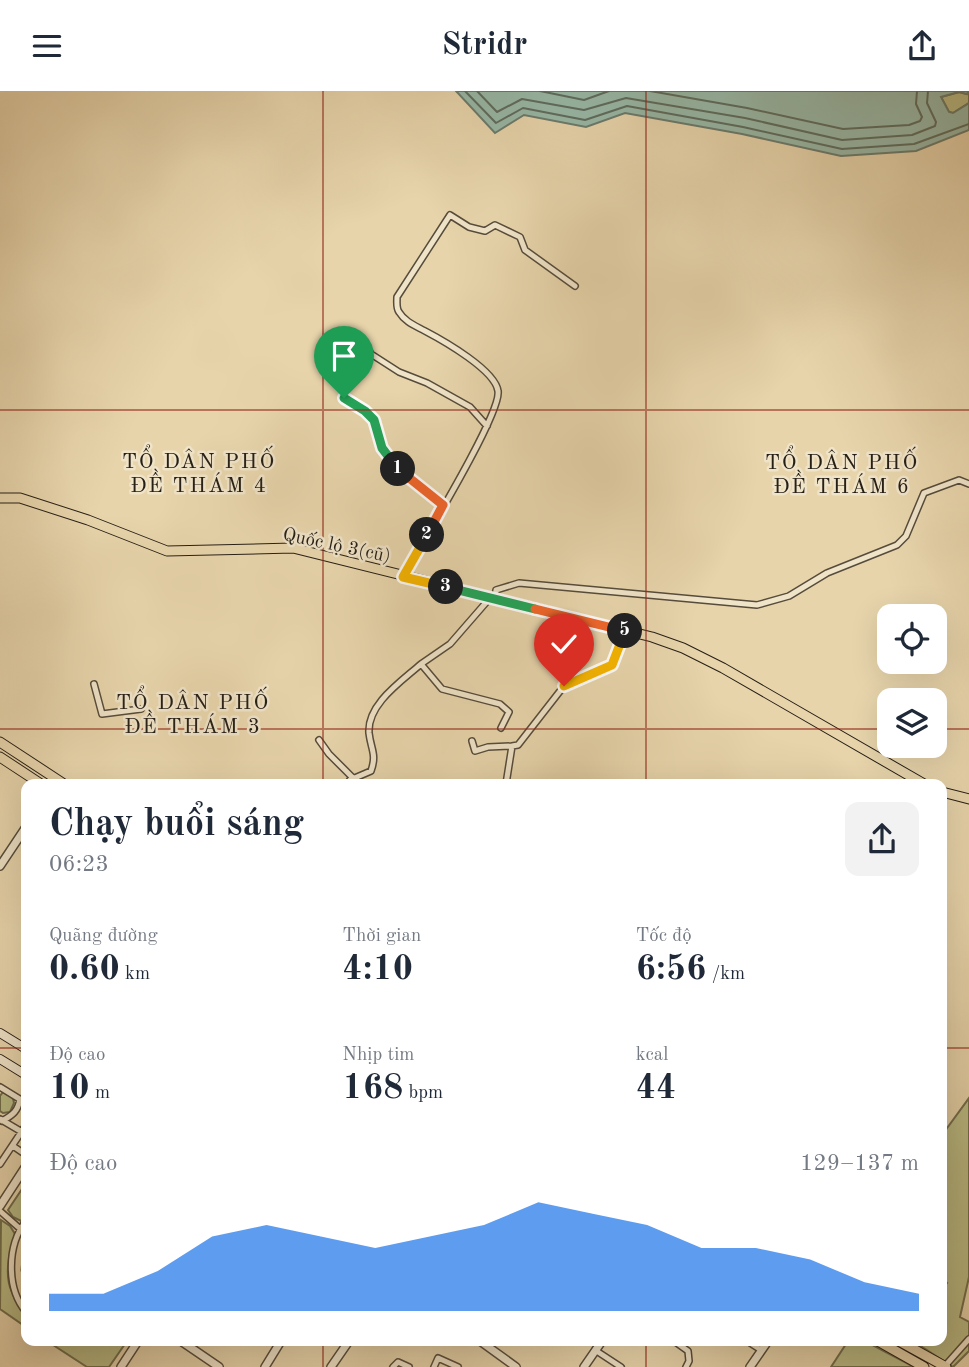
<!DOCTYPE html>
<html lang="vi">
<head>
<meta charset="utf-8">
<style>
  body { margin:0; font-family:"Old Standard TT",serif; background:#f2f2f3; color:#1f2937; height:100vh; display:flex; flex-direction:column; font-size:26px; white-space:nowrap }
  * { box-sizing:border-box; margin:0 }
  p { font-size:23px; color:#747a83 }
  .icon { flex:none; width:38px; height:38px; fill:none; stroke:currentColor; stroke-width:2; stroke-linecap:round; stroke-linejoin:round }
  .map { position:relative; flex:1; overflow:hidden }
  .drawer { position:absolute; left:21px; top:688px; width:926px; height:567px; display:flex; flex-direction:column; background:#fff; border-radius:14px; box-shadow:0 7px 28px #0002 }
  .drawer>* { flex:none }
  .buttons { position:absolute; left:877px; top:513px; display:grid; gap:14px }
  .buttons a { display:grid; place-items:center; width:70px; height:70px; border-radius:14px; background:#fff; box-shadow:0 7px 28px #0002; font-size:35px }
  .pin { position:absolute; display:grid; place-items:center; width:60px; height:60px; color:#fff; margin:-72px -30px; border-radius:50% 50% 50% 0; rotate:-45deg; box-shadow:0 0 7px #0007 }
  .pin .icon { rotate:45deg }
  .km { position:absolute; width:35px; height:35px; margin:-18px; border-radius:50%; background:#222; color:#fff; font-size:19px; line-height:35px; text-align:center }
  .round { display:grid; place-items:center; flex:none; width:74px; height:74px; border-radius:14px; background:#f2f2f3 }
  .headline { display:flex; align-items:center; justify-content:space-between; height:119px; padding:0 28px }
  h1 { font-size:38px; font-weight:600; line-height:52px }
  .metrics { display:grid; grid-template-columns:repeat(3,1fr); gap:10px; height:119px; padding:7px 28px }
  .metrics div { display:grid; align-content:center }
  .metrics b { font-size:35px; font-weight:600 }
  .metrics small { font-size:19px; font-weight:400 }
  .metrics p { font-size:19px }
  .chart { height:196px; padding:14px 28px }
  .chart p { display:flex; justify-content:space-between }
  .chart svg { width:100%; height:126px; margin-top:7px; fill:#1a73e8; opacity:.7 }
  header { display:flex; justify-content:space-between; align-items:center; height:91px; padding:0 28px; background:#fff; font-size:32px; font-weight:600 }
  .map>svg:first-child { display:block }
  .green { fill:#babc86; stroke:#706e4e; stroke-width:2 }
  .water { fill:#97b8a7; stroke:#6a7b6d; stroke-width:2 }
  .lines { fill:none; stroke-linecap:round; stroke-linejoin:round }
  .shore { stroke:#5e6c5e; stroke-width:2 }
  .pedestrian-casing { stroke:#564c3b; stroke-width:7 }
  .minor-casing { stroke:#564c3b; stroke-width:8 }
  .tertiary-casing { stroke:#564c3b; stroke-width:10 }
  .secondary-casing { stroke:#261f16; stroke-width:10 }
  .primary-casing { stroke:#261f16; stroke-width:11 }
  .trunk-casing { stroke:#261f16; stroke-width:11 }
  .pedestrian { stroke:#efe3c8; stroke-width:4.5 }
  .minor { stroke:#efe3c8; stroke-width:5 }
  .tertiary { stroke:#efe3c8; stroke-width:7 }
  .secondary { stroke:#efe3c8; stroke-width:8 }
  .primary { stroke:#e7d4ab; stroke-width:9 }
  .trunk { stroke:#e7d4ab; stroke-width:9 }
  .split-1-casing { stroke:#fff; stroke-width:14 }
  .split-2-casing { stroke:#fff; stroke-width:14 }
  .split-3-casing { stroke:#fff; stroke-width:14 }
  .split-4-casing { stroke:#fff; stroke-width:14 }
  .split-5-casing { stroke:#fff; stroke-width:14 }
  .split-6-casing { stroke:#fff; stroke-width:14 }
  .split-1 { stroke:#22a559; stroke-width:9 }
  .split-2 { stroke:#f0652b; stroke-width:9 }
  .split-3 { stroke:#f5b400; stroke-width:9 }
  .split-4 { stroke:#22a559; stroke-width:9 }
  .split-5 { stroke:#f0652b; stroke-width:9 }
  .split-6 { stroke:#f5b400; stroke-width:9 }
  .grid { fill:none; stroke:#8f2418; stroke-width:2; stroke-opacity:0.55 }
  .labels { text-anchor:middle; stroke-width:5; stroke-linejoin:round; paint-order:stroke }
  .street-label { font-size:19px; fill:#261f16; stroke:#efe3c8 }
  .neighbourhood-label { font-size:21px; letter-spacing:2px; fill:#261f16; stroke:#efe3c8 }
</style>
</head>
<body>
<header><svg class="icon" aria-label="menu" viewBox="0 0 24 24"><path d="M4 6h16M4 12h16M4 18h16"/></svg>Stridr<svg class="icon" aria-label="share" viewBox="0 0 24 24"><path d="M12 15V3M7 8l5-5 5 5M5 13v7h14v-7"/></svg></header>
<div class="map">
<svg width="969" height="1276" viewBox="0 0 969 1276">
  <rect width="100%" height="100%" fill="#e7d4ab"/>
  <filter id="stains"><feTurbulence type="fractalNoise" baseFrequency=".00286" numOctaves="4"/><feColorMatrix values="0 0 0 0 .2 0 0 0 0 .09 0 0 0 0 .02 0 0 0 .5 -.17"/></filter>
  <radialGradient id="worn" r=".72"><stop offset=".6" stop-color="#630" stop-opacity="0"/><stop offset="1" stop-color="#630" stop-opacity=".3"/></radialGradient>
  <!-- green -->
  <path class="green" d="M969 0V12L953 22 949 21 941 6 959 1 967 3Z
    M3 1001 13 1007 14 1012 10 1021 3 1022 0 1020V1005Z
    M969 1007V1186L960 1226 969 1231V1260L953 1276 913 1250H942V1199L947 1192 942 1188V1044Z
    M26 1092V1124L21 1130 13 1126 8 1119Z
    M1 1129 10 1135 15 1143C10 1161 4 1181 11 1199 17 1212 26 1221 26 1236L0 1218Z
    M47 1250H127L109 1276H87Z
    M848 1250H865L914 1276H831Z"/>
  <!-- water -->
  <path class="water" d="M456 0H969L967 3 959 1 941 6 949 21 953 22 969 12V39L916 60 841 65 742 43 625 22 586 36 524 24 495 42Z"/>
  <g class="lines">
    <!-- shore -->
    <path class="shore" d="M465 0 496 32 523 17 585 29 627 15 743 36 842 58 914 53 969 33
      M477 0 497 21 522 8 584 19 626 7 745 27 842 49 912 44 935 35 936 31 927 12 928 0
      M540 0 584 9 609 0
      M650 0 747 17 843 38 909 34 920 30 922 26 916 13 917 0"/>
    <defs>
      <path id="pedestrian" d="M26 1158 24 1179 26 1187"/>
      <path id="minor" d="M360 246 371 263 399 281 427 292 470 316 487 335
        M344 307 365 320 374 329 382 357 398 379 443 414
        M403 486C419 457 502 322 498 300 495 279 444 250 425 240 416 235 405 231 399 221 396 217 397 211 397 206L450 124 469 136 485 140 495 134 520 146 525 159 575 195
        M490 507 450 553 421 573 442 598 500 613 509 621 501 637
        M495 508 496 499 519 492 757 514 789 505 827 482 897 454 906 445 924 402 959 389 969 393
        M94 593 102 623 141 618
        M319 649 329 663 353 687
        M472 650 475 660 488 656 512 655
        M347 693 350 689 371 680C377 663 371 659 369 642 367 613 402 590 421 573
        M506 693 512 655 518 654 564 595 613 574 625 540
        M0 996 26 1012
        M0 1028 22 1041
        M2 1030C13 1024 18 1020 20 1008
        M13 1055 26 1064
        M0 1073 26 1034
        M0 1120 26 1143
        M26 1130C7 1154 6 1197 26 1221
        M674 1250 688 1260 689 1270 686 1276
        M747 1250 761 1259
        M595 1259 621 1276
        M945 1275 969 1248
        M393 1276 398 1271 409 1276
        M434 1276 438 1267 458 1276"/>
      <path id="tertiary" d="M0 775 26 736
        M0 1115 26 1075
        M181 1250 219 1276
        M480 1250 516 1276
        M121 1276 138 1250
        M265 1276 281 1250
        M331 1276 349 1250
        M584 1276 602 1250
        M750 1276 768 1250"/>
      <path id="secondary" d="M0 942 26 958
        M0 968 26 984"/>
      <path id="primary" d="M0 407H20L88 429 167 460 293 457 652 546 683 557 723 577 924 693
        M942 701 969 708"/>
      <path id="trunk" d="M0 651 64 693
        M0 666 41 693
        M878 1250 924 1276
        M899 1250 946 1276"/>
    </defs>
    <!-- pedestrian casing -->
    <use href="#pedestrian" class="pedestrian-casing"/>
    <!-- minor casing -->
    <use href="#minor" class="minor-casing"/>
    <!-- tertiary casing -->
    <use href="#tertiary" class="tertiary-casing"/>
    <!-- secondary casing -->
    <use href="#secondary" class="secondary-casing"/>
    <!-- primary casing -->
    <use href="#primary" class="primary-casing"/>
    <!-- trunk casing -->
    <use href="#trunk" class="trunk-casing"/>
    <!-- pedestrian -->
    <use href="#pedestrian" class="pedestrian"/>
    <!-- minor -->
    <use href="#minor" class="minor"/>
    <!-- tertiary -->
    <use href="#tertiary" class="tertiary"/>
    <!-- secondary -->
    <use href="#secondary" class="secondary"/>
    <!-- primary -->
    <use href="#primary" class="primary"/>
    <!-- trunk -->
    <use href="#trunk" class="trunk"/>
  </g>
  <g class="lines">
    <defs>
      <path id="split-1" d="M344 307 365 320 374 329 382 357 398 378"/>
      <path id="split-2" d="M398 378 443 414 427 444"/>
      <path id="split-3" d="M427 444 403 486 446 496"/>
      <path id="split-4" d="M446 496 535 518"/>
      <path id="split-5" d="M535 518 625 540"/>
      <path id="split-6" d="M564 595 612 574 625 540"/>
    </defs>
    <!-- split-1 casing -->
    <use href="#split-1" class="split-1-casing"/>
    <!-- split-2 casing -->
    <use href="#split-2" class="split-2-casing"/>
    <!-- split-3 casing -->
    <use href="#split-3" class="split-3-casing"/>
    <!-- split-4 casing -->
    <use href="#split-4" class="split-4-casing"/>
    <!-- split-5 casing -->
    <use href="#split-5" class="split-5-casing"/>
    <!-- split-6 casing -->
    <use href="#split-6" class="split-6-casing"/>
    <!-- split-1 -->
    <use href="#split-1" class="split-1"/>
    <!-- split-2 -->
    <use href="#split-2" class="split-2"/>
    <!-- split-3 -->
    <use href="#split-3" class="split-3"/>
    <!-- split-4 -->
    <use href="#split-4" class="split-4"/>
    <!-- split-5 -->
    <use href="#split-5" class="split-5"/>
    <!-- split-6 -->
    <use href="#split-6" class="split-6"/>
  </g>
  <!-- grid -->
  <path class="grid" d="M323 0V693M646 0V693M0 319H969M0 638H889M934 638H969M0 957H26M942 957H969M323 1250V1276M646 1250V1276"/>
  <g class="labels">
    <!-- street labels -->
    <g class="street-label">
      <text transform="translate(337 453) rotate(12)" y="7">Quốc lộ 3(cũ)</text>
    </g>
    <!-- neighbourhood labels -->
    <g class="neighbourhood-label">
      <text x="199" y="377">TỔ DÂN PHỐ<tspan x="199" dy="24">ĐỀ THÁM 4</tspan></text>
      <text x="842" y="378">TỔ DÂN PHỐ<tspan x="842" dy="24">ĐỀ THÁM 6</tspan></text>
      <text x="193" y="618">TỔ DÂN PHỐ<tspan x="193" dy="24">ĐỀ THÁM 3</tspan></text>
    </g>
  </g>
  <rect width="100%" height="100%" filter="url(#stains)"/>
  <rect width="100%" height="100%" fill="url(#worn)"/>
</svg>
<div class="buttons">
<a><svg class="icon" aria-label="locate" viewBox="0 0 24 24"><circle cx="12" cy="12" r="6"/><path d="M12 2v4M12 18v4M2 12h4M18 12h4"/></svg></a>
<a><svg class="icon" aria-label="layers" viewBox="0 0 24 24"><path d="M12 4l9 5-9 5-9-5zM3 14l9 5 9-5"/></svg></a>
</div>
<div class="pin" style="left:344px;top:307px;background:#1e9e55"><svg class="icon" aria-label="arrive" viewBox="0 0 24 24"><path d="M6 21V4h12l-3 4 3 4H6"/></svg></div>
<div class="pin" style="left:564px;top:595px;background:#d93025"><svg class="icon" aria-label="check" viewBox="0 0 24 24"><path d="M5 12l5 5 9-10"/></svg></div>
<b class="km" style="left:398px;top:378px">1</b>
<b class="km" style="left:427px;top:444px">2</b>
<b class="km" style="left:446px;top:496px">3</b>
<b class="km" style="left:625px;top:540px">5</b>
<section class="drawer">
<div class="headline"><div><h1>Chạy buổi sáng</h1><p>06:23</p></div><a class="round"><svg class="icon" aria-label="share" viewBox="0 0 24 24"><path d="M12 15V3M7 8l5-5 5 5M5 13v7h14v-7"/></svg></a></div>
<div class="metrics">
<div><p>Quãng đường</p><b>0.60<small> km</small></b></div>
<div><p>Thời gian</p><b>4:10</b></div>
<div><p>Tốc độ</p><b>6:56<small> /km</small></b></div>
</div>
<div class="metrics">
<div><p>Độ cao</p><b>10<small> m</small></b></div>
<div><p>Nhịp tim</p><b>168<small> bpm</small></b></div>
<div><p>kcal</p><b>44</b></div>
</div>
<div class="chart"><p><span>Độ cao</span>129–137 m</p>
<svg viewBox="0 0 160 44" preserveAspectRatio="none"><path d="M0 44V38L10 38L20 30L30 18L40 14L50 18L60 22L70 18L80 14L90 6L100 10L110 14L120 22L130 22L140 26L150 34L160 38V44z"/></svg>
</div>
</section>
</div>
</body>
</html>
